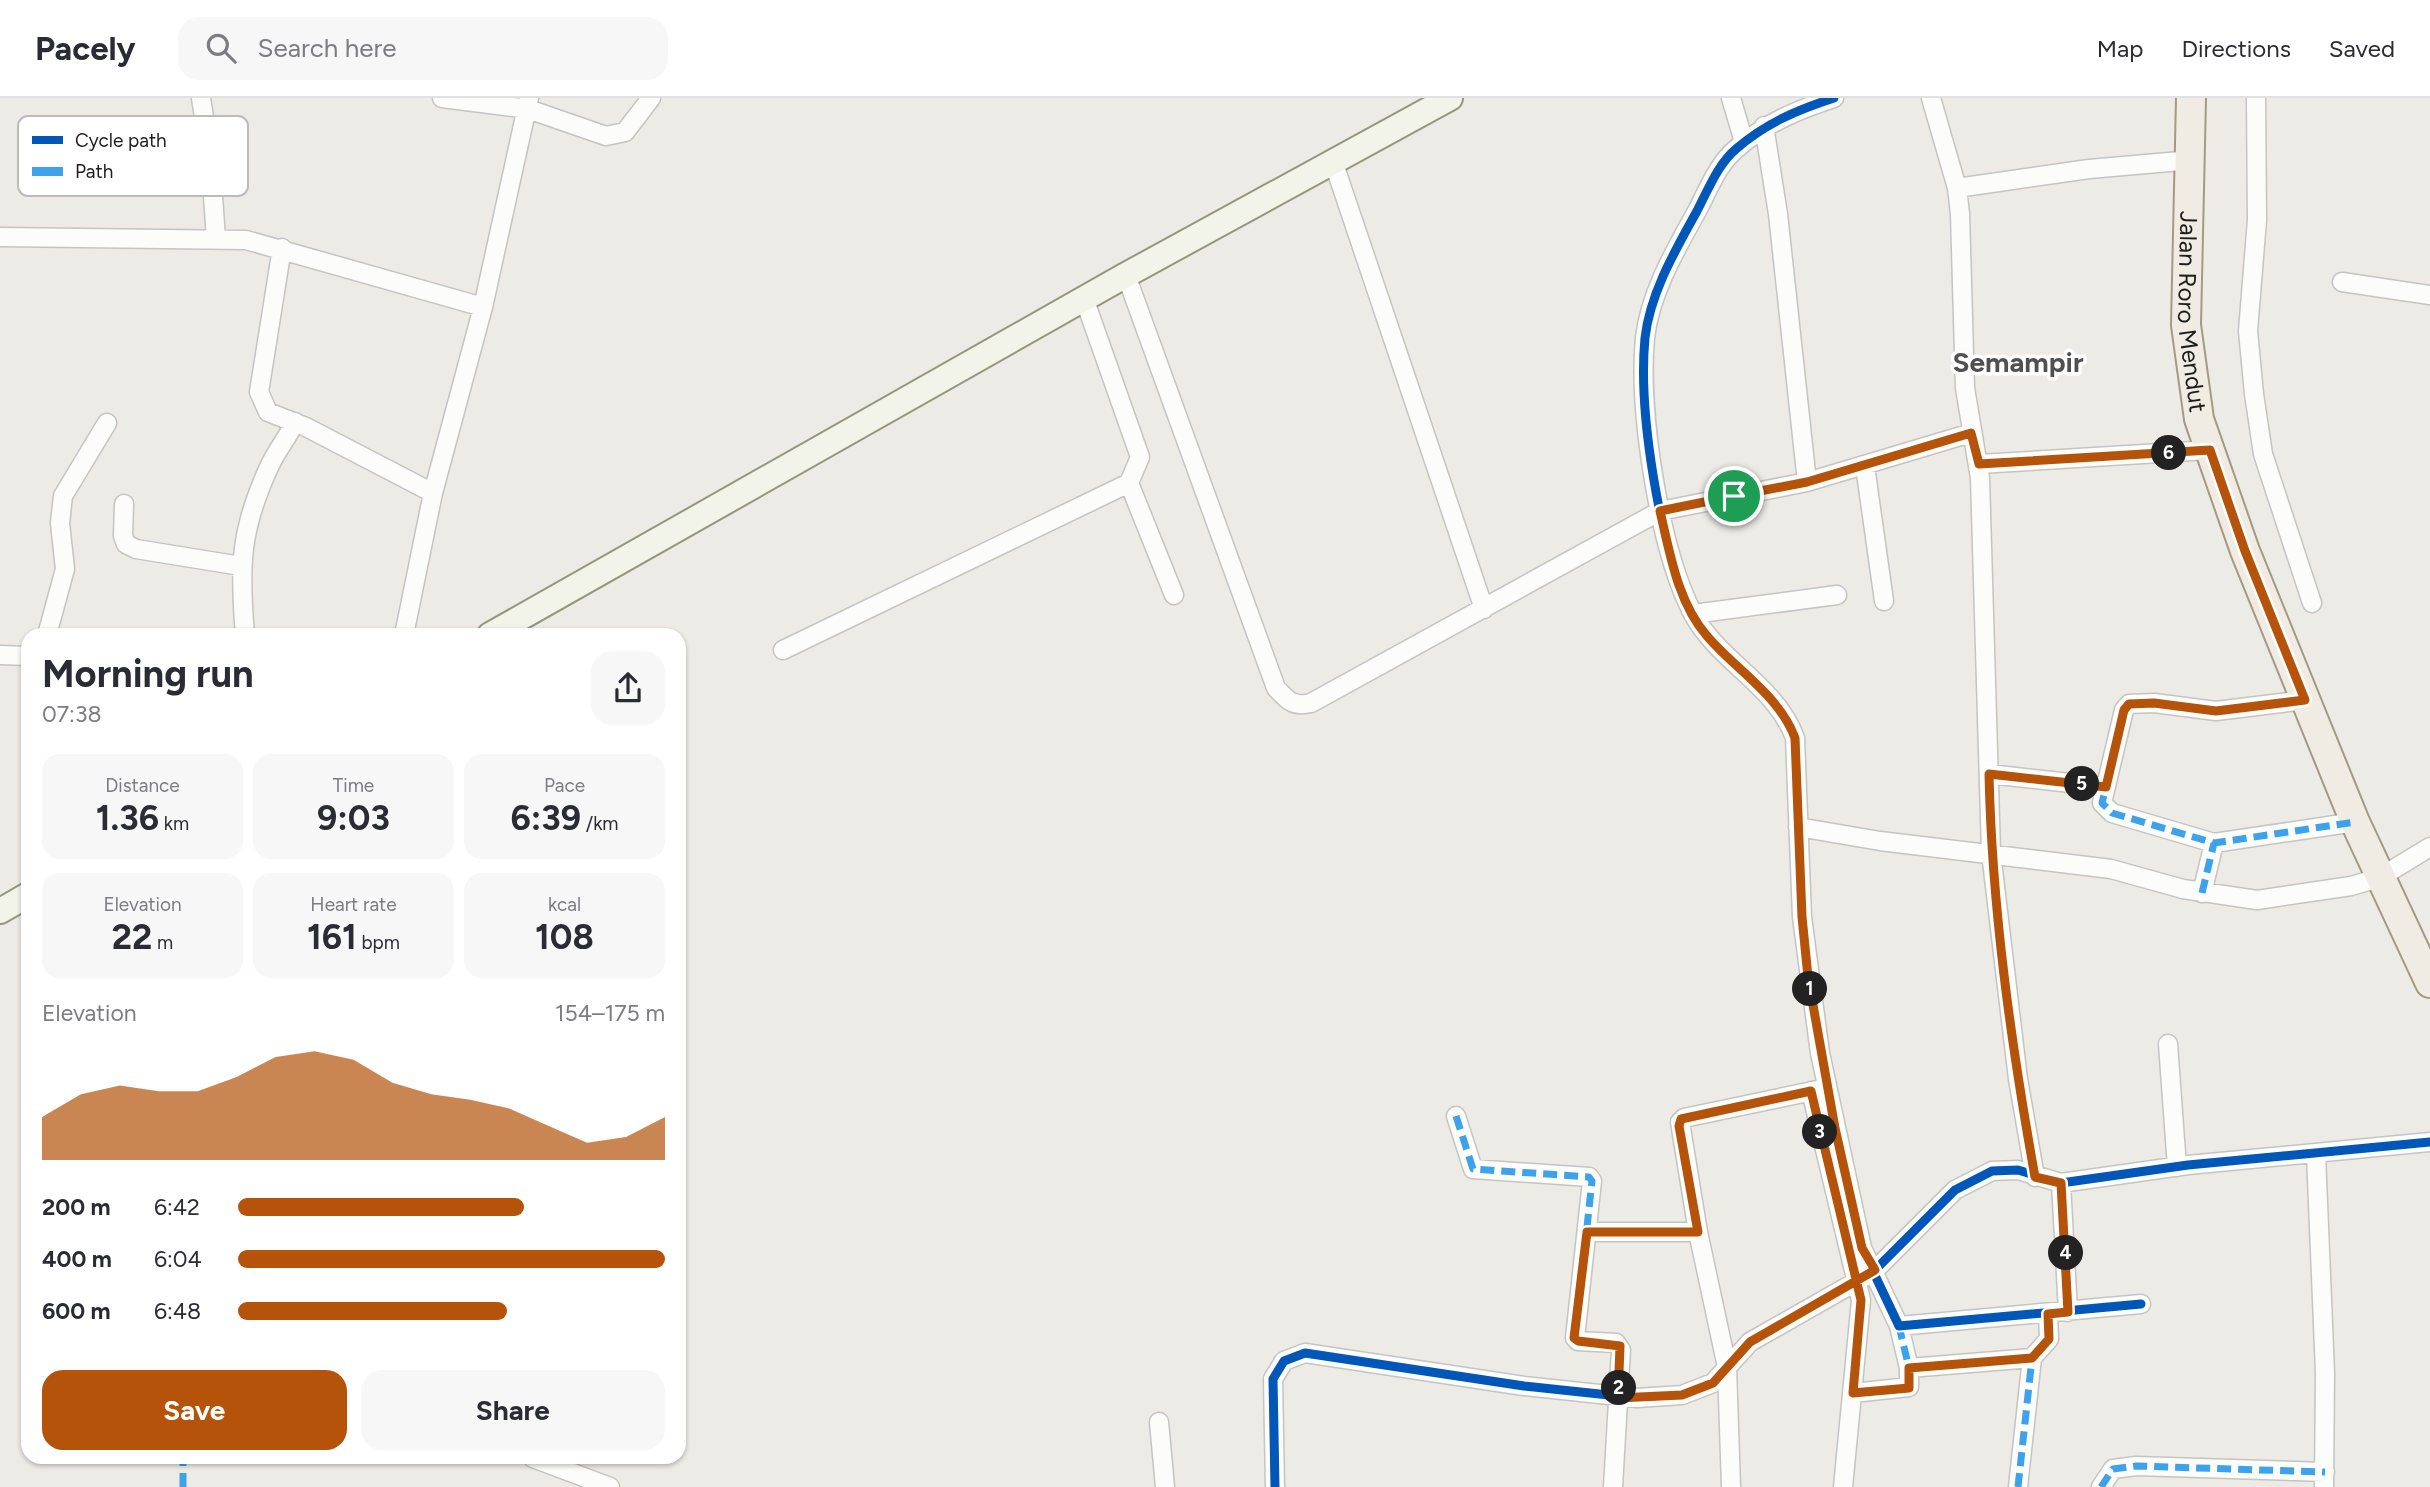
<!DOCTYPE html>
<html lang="en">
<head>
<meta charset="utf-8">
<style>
  body { margin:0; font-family:Figtree,sans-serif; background:#f7f7f7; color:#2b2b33; height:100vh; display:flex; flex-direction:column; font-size:26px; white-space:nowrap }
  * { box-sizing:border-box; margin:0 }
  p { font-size:23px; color:#7c7c81 }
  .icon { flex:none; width:38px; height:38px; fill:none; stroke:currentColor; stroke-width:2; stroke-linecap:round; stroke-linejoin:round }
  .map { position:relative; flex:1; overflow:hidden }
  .drawer { position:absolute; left:21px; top:530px; width:665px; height:836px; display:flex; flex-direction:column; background:#fff; border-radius:21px; box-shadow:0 2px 5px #0004 }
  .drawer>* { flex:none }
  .pin { position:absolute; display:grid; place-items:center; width:60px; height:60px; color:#fff; margin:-30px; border:4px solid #fff; border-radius:50%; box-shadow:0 2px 7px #0007 }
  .km { position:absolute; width:35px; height:35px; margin:-18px; border-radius:50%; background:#222; color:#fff; font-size:19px; line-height:35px; text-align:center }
  .round { display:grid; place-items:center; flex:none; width:74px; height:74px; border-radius:21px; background:#f7f7f7 }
  .headline { display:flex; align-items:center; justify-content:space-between; height:119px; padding:0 21px }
  h1 { font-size:38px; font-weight:700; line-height:52px }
  .metrics { display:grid; grid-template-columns:repeat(3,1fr); gap:10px; height:119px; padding:7px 21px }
  .metrics div { display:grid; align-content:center; border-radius:18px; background:#f7f7f7; text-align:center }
  .metrics b { font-size:35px; font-weight:700 }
  .metrics small { font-size:19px; font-weight:400 }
  .metrics p { font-size:19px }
  .chart { height:196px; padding:14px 21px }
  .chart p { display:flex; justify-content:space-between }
  .chart svg { width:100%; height:126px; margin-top:7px; fill:#b45309; opacity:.7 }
  .button { display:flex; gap:14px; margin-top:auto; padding:14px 21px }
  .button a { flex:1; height:80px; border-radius:21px; background:#b45309; color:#fff; font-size:28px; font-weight:700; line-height:80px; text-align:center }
  .button a+a { background:#f7f7f7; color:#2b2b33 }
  ul { padding:0 21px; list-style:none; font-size:23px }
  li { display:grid; grid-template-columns:112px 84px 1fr; align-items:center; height:52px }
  li i { height:18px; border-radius:9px; background:#b45309 }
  header { display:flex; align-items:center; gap:42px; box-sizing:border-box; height:98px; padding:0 35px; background:#fff; border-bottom:2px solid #e1e1e2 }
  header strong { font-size:33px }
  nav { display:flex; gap:38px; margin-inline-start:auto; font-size:24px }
  .search { width:490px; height:63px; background:#f7f7f7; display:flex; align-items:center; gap:18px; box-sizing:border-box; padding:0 24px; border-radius:21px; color:#7c7c81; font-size:26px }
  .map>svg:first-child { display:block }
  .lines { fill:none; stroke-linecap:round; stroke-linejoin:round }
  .minor-casing { stroke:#c4c4c1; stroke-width:21 }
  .secondary-casing { stroke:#93977c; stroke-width:28 }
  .primary-casing { stroke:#a29a82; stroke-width:32 }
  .minor { stroke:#fcfcfb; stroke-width:18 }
  .secondary { stroke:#f3f4e9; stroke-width:24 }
  .primary { stroke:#f1ece3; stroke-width:28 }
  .quiet { stroke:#3da2ea; stroke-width:7; stroke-dasharray:14 7; stroke-linecap:butt }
  .cycleway-casing { stroke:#fff; stroke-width:13 }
  .cycleway { stroke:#0057b8; stroke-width:9 }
  .route-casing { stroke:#fff; stroke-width:14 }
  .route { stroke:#b45309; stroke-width:9 }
  .labels { text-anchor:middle; stroke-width:7; stroke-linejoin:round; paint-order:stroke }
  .street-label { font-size:24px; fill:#1d1d1d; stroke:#fff }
  .quarter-label { font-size:28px; font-weight:bold; fill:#505050; stroke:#fff }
  .key { fill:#fff; stroke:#bbb; stroke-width:2 }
  .key-label { font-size:19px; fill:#1d1d1d }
</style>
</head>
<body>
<header>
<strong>Pacely</strong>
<div class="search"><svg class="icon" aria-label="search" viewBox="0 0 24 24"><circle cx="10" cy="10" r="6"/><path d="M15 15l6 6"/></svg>Search here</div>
<nav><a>Map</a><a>Directions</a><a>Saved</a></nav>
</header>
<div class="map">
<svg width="2430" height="1389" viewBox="0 0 2430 1389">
  <rect width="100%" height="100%" fill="#ecebe5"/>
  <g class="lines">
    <defs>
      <path id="minor" d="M201 0 210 56 216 141
        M442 0 528 11 606 38 625 34 651 0
        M1731 0 1744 44
        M1834 0C1797 12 1766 25 1736 51 1718 66 1708 92 1697 113 1676 151 1650 195 1645 240 1638 312 1659 449 1692 514 1717 563 1776 587 1795 640L1802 819 1820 955 1862 1150 1899 1228 2141 1206
        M1931 0 1957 90 1960 116 1965 290 1980 380 1991 755 2018 981 2035 1079
        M2256 0 2257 122 2248 233 2254 296 2263 356 2312 505
        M1764 28 1778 116 1807 384
        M1334 66 1484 511
        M1957 90 2089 71 2192 62
        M0 139 246 142 483 209
        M282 150 259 294 268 314 306 329 433 395
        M1126 177 1276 590C1288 603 1293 609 1311 605L1660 413 1807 384 1971 335
        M2342 184 2430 197
        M1085 203 1140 359 1129 385 1174 497
        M1979 366 2210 352
        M1865 368 1884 503
        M124 406 123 438 126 446 136 451 241 468
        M1693 516 1837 497
        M47 537 65 471 60 425 63 398 107 325
        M245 537C239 468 240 431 270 367 277 352 288 339 295 324
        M404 537 433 395 483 209 529 0
        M783 552 1129 385
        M0 557 28 558
        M2305 602 2216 613 2154 605 2129 606 2124 612 2102 705 2112 715 2214 745 2355 724
        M1989 676 2106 689
        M1798 729 1880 743 2111 771 2183 791 2257 802 2351 788 2379 780 2430 749
        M2202 795 2214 745
        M2168 946 2177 1069
        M1811 993 1861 1202 1843 1389
        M1456 1018 1473 1071 1589 1079 1592 1083 1575 1240 1578 1243 1616 1245 1621 1252 1613 1389
        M2316 1056 2325 1275 2324 1389
        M2061 1085 2068 1214
        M1587 1134H1698
        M1909 1270 2032 1260 2049 1241 2048 1216
        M1853 1295 1909 1289V1270L1899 1228
        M1159 1324 1165 1389
        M533 1360 610 1389
        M1275 1389 1273 1281 1284 1263 1305 1255 1524 1288 1637 1300 1682 1297 1713 1285 1750 1244 1873 1174 1955 1092 1992 1073 2018 1072 2061 1085 2188 1067 2430 1044
        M1731 1389 1727 1269 1698 1134 1680 1024 1684 1020 1827 990
        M2018 1389 2032 1260
        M2101 1389 2113 1371 2136 1368 2325 1374"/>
      <path id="secondary" d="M490 537 1126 177 1450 0
        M0 813 28 797"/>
      <g id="primary">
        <path id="s1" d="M2191 0 2186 227 2199 321 2245 453 2355 724 2430 885"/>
      </g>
    </defs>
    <!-- minor casing -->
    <use href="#minor" class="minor-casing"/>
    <!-- secondary casing -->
    <use href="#secondary" class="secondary-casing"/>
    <!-- primary casing -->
    <use href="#primary" class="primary-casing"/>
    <!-- minor -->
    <use href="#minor" class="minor"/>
    <!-- secondary -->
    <use href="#secondary" class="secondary"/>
    <!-- primary -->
    <use href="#primary" class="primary"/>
    <!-- quiet -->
    <path class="quiet" d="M2305 602 2216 613 2154 605 2129 606 2124 612 2102 705 2112 715 2214 745 2355 724
      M1989 676 2106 689
      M2202 795 2214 745
      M1456 1018 1473 1071 1589 1079 1592 1083 1575 1240 1578 1243 1620 1248 1618 1300
      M2061 1085 2068 1214
      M1587 1134H1698
      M1909 1270 2032 1260 2049 1241 2048 1216
      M1853 1295 1909 1289V1270L1899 1228
      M183 1389V1360
      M2018 1389 2032 1260
      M2101 1389 2113 1371 2136 1368 2325 1374"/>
    <defs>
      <path id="cycleway" d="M1834 0C1797 12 1766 25 1736 51 1718 66 1708 92 1697 113 1676 151 1650 195 1645 240 1638 312 1659 449 1692 514 1717 563 1776 587 1795 640L1802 819 1820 955 1862 1150 1899 1228 2141 1206
        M1275 1389 1273 1281 1284 1263 1305 1255 1524 1288 1637 1300 1682 1297 1713 1285 1750 1244 1873 1174 1955 1092 1992 1073 2018 1072 2061 1085 2188 1067 2430 1044"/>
    </defs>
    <!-- cycleway casing -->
    <use href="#cycleway" class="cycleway-casing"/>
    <!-- cycleway -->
    <use href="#cycleway" class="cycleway"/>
  </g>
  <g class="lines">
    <defs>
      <path id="route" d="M1734 398 1660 413C1670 456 1678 505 1707 538 1736 572 1779 597 1795 640L1802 819 1808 879 1835 1030 1862 1150 1875 1172 1750 1244 1713 1285 1682 1297 1618 1300 1620 1248 1578 1243 1574 1240 1587 1134H1698L1679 1028 1681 1021 1811 993 1861 1202 1853 1295 1909 1290V1270L2032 1260 2049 1241 2048 1216 2068 1214 2061 1085 2035 1079C2011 945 1992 811 1989 676L2106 689 2124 612 2129 606 2154 605 2216 613 2305 602 2245 453 2210 352 1979 366 1971 335 1807 384 1734 398"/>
    </defs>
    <!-- route casing -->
    <use href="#route" class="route-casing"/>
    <!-- route -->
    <use href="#route" class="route"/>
  </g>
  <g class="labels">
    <!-- street labels -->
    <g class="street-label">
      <text dy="8" stroke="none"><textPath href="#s1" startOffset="214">Jalan Roro Mendut</textPath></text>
    </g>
    <!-- quarter labels -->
    <g class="quarter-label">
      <text x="2018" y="274">Semampir</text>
    </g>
  </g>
  <!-- legend -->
  <rect x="18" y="18" width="230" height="80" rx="10" class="key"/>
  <rect x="32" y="38" width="31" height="8" fill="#0057b8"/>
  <rect x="32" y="69" width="31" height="9" fill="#3da2ea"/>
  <g class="key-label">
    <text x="75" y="49">Cycle path</text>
    <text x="75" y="80">Path</text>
  </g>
</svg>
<div class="pin" style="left:1734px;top:398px;background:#1e9e55"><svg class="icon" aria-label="arrive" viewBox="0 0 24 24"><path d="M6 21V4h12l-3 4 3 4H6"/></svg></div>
<b class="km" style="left:1810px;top:891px">1</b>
<b class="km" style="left:1619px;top:1290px">2</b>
<b class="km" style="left:1820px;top:1034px">3</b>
<b class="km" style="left:2066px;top:1155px">4</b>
<b class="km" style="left:2082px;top:686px">5</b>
<b class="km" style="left:2169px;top:355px">6</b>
<section class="drawer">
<div class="headline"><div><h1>Morning run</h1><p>07:38</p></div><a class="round"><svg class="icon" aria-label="share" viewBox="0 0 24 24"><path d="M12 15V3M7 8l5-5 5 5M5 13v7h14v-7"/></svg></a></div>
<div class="metrics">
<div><p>Distance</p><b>1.36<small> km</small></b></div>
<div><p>Time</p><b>9:03</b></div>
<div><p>Pace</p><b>6:39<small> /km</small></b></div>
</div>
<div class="metrics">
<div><p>Elevation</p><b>22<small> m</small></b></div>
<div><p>Heart rate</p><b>161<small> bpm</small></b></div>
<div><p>kcal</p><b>108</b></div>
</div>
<div class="chart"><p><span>Elevation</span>154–175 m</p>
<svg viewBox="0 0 160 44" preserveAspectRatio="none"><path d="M0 44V29L10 21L20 18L30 20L40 20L50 15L60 8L70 6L80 9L90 17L100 21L110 23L120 26L130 32L140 38L150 36L160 29V44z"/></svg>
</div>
<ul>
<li><b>200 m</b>6:42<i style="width:67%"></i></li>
<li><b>400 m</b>6:04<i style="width:100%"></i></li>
<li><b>600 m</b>6:48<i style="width:63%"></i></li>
</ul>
<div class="button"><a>Save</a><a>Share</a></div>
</section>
</div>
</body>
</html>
